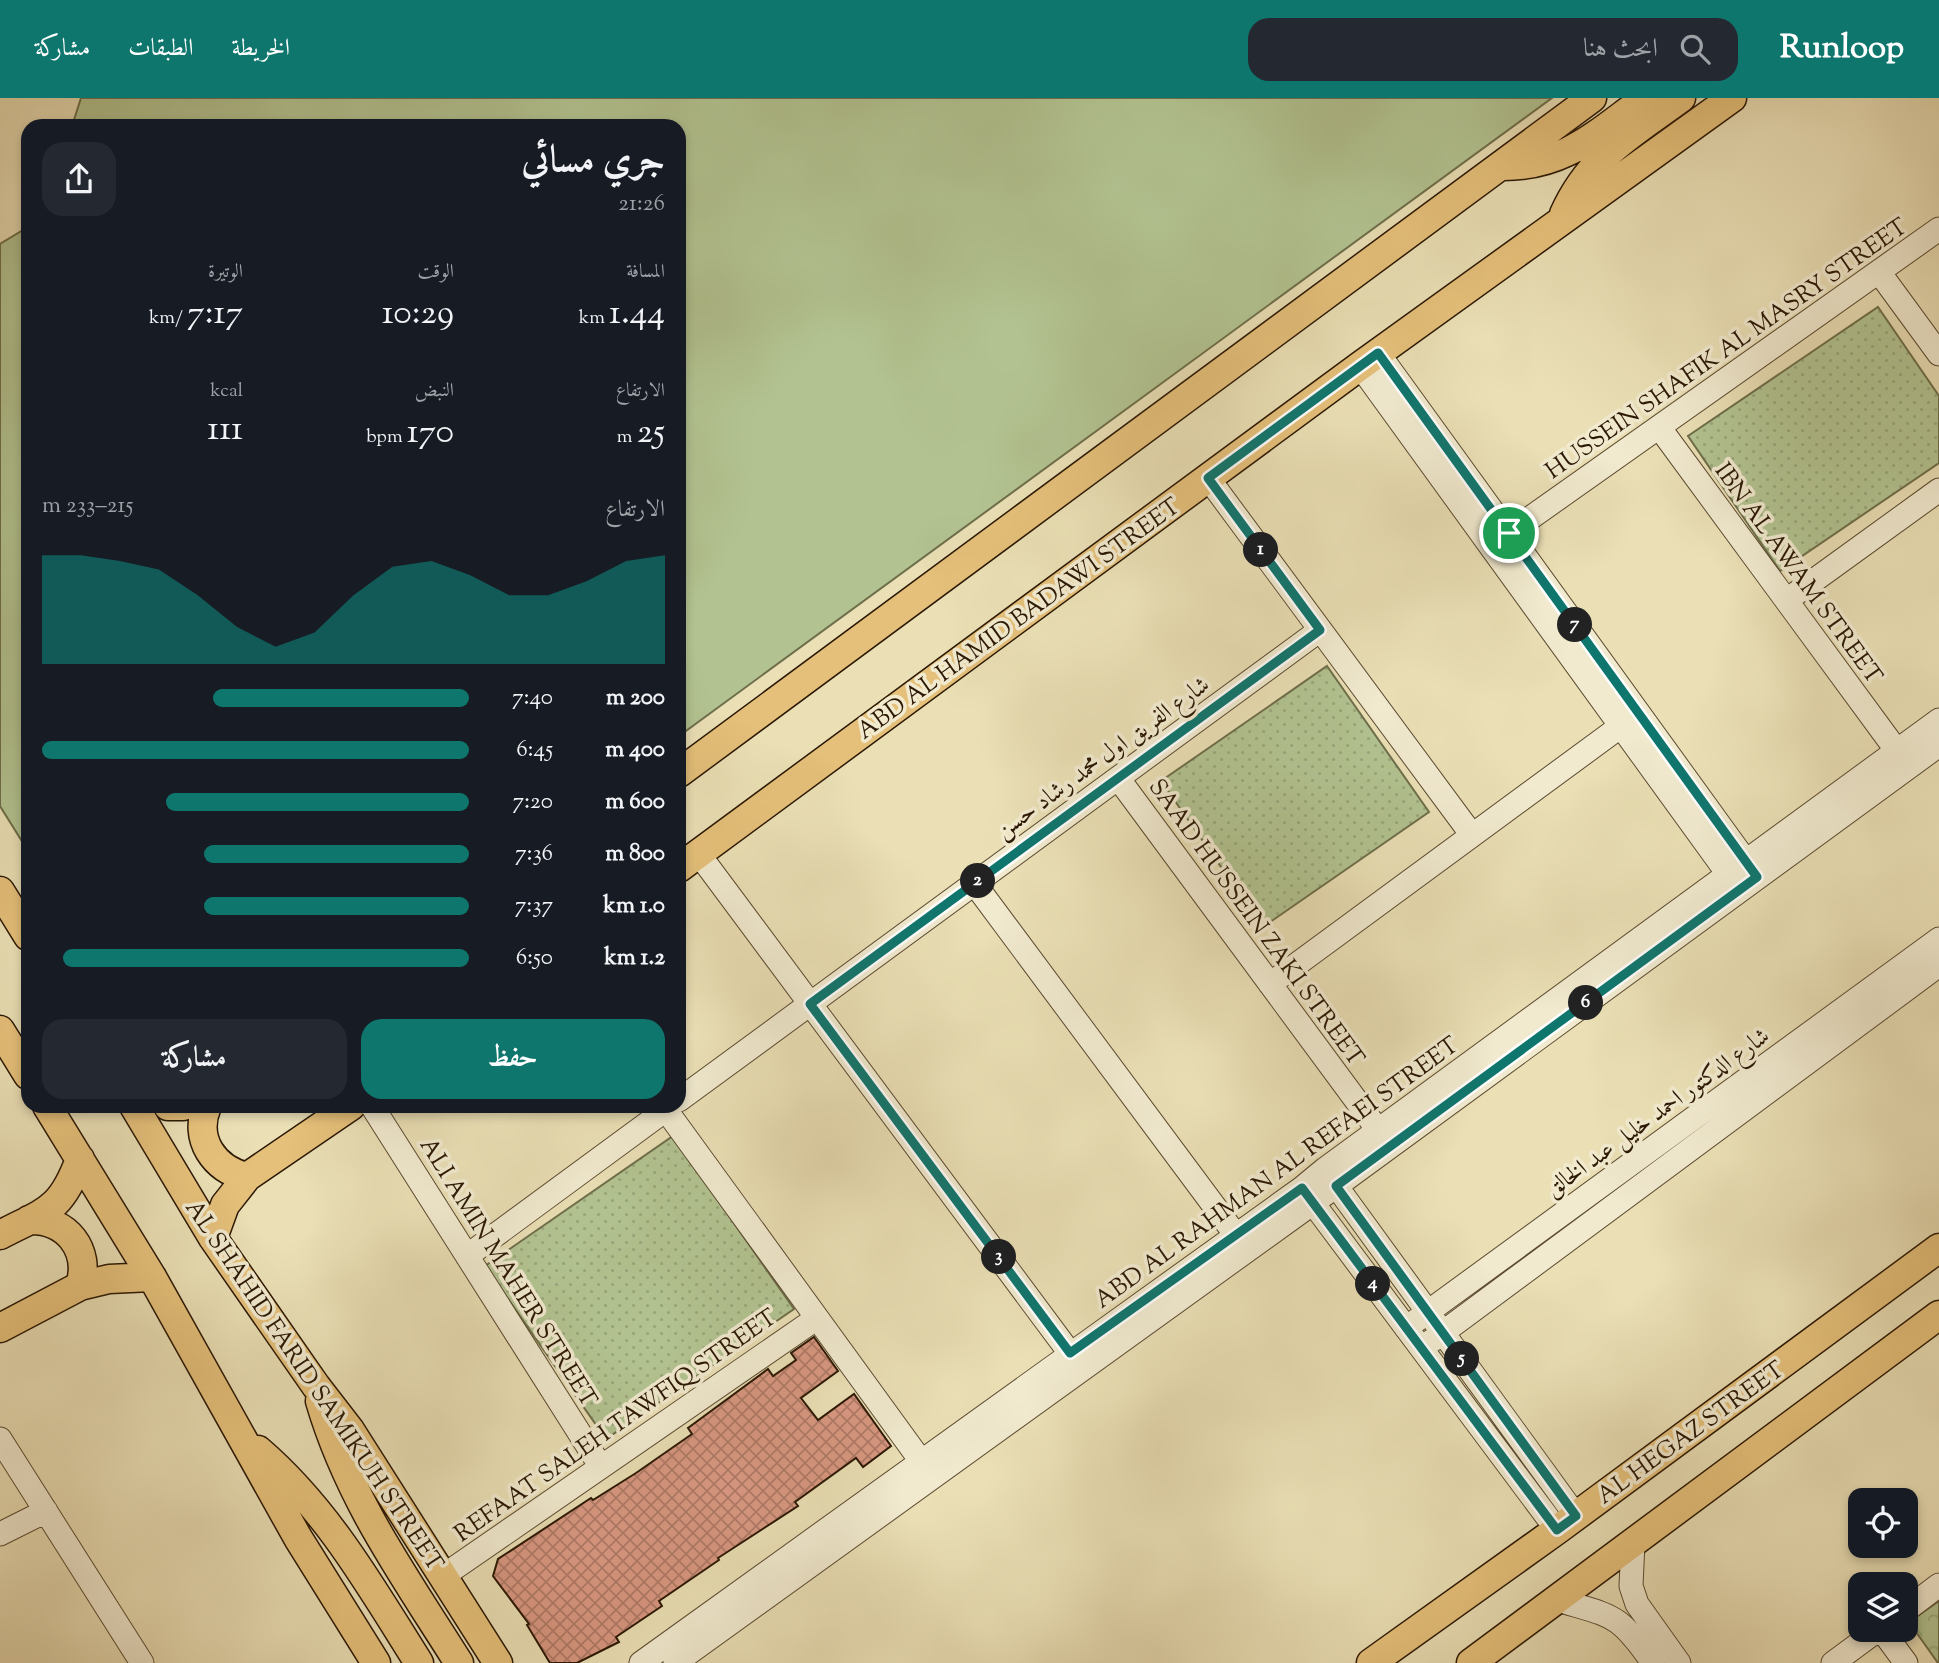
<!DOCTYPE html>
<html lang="ar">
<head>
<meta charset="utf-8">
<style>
  body { margin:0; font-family:"Sorts Mill Goudy",Amiri,serif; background:#242831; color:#f1f3f6; direction:rtl; height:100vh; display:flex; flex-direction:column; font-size:26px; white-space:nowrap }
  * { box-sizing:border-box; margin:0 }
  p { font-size:23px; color:#9ea1a6 }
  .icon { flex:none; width:38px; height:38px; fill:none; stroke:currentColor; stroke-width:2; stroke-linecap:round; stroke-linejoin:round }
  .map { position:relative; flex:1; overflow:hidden; direction:ltr }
  .side { position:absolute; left:21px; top:21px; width:665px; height:994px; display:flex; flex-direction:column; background:#171b24; border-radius:21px; box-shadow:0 4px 10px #0003; direction:rtl }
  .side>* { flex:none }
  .buttons { position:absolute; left:1848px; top:1390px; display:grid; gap:14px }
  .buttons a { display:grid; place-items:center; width:70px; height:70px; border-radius:14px; background:#171b24; box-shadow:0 4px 10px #0003; font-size:35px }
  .pin { position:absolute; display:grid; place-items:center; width:60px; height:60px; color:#fff; margin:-30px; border:4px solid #fff; border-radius:50%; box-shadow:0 2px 7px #0007 }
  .km { position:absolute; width:35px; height:35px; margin:-18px; border-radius:50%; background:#222; color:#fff; font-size:19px; line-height:35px; text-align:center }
  .round { display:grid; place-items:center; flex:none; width:74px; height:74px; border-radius:21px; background:#242831 }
  .head { display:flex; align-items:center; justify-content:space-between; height:119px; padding:0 21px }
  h1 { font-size:38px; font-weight:600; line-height:52px }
  .stats { display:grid; grid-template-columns:repeat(3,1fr); gap:10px; height:119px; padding:7px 21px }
  .stats div { display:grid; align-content:center }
  .stats b { font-size:35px; font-weight:600 }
  .stats small { font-size:19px; font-weight:400 }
  .stats p { font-size:19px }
  .chart { height:196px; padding:14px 21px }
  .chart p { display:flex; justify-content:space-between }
  .chart svg { width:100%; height:126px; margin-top:7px; fill:#0f766e; opacity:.7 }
  .cta { display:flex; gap:14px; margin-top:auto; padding:14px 21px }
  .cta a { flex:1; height:80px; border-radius:21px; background:#0f766e; color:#fff; font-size:28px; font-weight:600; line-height:80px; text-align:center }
  .cta a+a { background:#242831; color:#f1f3f6 }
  ul { padding:0 21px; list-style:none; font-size:23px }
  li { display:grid; grid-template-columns:112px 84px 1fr; align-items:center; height:52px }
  li i { height:18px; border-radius:9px; background:#0f766e }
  header { display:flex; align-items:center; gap:42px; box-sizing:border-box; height:98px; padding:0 35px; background:#0f766e; color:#fff }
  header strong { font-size:33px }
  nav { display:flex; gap:38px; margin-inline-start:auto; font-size:24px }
  .search { width:490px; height:63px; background:#242831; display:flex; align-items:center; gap:18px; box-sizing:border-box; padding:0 24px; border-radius:21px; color:#9ea1a6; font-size:26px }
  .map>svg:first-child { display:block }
  .grass { fill:url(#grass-dots); stroke:#6e6e4a; stroke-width:2 }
  .park { fill:url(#park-crowns); stroke:#6e6e4a; stroke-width:2 }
  .pitch { fill:#b2c391; stroke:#6e6e4a; stroke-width:2 }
  .building { fill:url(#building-cross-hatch); stroke:#2b1804; stroke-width:2 }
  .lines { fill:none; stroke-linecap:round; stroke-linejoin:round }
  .minor-casing { stroke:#5b4a30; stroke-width:25 }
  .major-casing { stroke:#2b1804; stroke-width:31 }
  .minor { stroke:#f1eacf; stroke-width:23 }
  .major { stroke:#e5c07a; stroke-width:28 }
  .route-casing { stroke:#fff; stroke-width:14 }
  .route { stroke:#0f766e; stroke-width:9 }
  .labels { text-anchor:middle; stroke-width:7; stroke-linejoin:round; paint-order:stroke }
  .street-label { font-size:24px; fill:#2b1804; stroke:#f1eacf }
</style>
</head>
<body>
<header>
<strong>Runloop</strong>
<div class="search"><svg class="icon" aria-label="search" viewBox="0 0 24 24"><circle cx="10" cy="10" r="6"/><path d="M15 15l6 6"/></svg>ابحث هنا</div>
<nav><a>الخريطة</a><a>الطبقات</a><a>مشاركة</a></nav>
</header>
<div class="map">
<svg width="1939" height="1565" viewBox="0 0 1939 1565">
  <defs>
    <pattern id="grass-dots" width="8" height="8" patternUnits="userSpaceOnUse" patternTransform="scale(1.75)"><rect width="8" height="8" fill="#b2c391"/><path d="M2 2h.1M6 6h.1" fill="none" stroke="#99a77b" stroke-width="1.8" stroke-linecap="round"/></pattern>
    <pattern id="park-crowns" width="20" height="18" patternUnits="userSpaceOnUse" patternTransform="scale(1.75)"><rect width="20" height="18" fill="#b2c391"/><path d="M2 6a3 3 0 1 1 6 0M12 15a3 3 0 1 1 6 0" fill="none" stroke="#99a77b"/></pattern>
    <pattern id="building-cross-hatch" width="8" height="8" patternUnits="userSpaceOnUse" patternTransform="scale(1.75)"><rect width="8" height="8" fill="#d89781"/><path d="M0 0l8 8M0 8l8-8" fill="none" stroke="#af7a67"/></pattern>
  </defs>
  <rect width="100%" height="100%" fill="#eadfb5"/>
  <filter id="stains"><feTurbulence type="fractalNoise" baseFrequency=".00286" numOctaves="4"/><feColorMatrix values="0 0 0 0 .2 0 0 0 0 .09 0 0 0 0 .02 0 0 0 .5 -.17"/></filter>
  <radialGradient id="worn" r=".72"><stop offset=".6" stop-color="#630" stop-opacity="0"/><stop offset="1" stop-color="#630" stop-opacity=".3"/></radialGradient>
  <!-- grass -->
  <path class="grass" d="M1878 209 1939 298V365L1780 473 1688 338Z
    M1327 568 1429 714 1263 829 1161 683Z
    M673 1038 794 1211 606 1341 485 1168Z"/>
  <!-- park -->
  <path class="park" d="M1939 1503V1565H1938L1909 1524Z"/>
  <!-- pitch -->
  <path class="pitch" d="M81 0H1552L679 638V28H72Z
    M28 129V753L0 708V146Z"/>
  <!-- building -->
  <path class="building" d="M814 1239 838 1273 801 1300 818 1322 854 1296 891 1348 863 1369 856 1360 795 1404 798 1408 718 1460 719 1462 659 1503 662 1508 616 1539 619 1544 577 1565H550L527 1527 529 1526 493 1478 498 1461 591 1400 593 1402 636 1375 692 1336 688 1330 768 1271 773 1278 796 1262 791 1255Z"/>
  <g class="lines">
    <defs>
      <path id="minor" d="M1879 174 1939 256
        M1378 255 1753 773
        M1360 268 1736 787
        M1659 329 1897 653
        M1208 380 1472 737
        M1509 435 1939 131
        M1787 502 1939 392
        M1118 680 1378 1032
        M698 755 1078 1266
        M974 785 1235 1136
        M1270 886 1621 628
        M679 1002 1320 532
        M372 1008 601 1369
        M666 1012 921 1363
        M1329 1078 1576 1418
        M1304 1093 1557 1432
        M467 1158 671 1008
        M1406 1230 1939 841
        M1422 1250 1939 867
        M0 1341 142 1565
        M0 1436 46 1413
        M1633 1445 1631 1488 1637 1506 1679 1565
        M443 1478 817 1220
        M1555 1501C1612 1519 1617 1513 1653 1565
        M1906 1512 1939 1487
        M1881 1531 1906 1565
        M641 1565 1302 1090 1325 1071 1939 622
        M675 1565 1313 1105 1939 647
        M1833 1565 1879 1531"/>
      <path id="major" d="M1501 68C1565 69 1597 35 1646 0
        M1564 116C1590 58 1632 36 1681 0
        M679 675 1592 0
        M679 770 1360 268 1732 0
        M0 793 28 838
        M0 932 28 977
        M47 1008 152 1179 298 1440 376 1565
        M134 1008 213 1140 316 1288 350 1332 498 1565
        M168 1008H183
        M207 1008C193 1041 214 1071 247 1079
        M29 1122C67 1121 91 1152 80 1188
        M0 1137C46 1113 61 1113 80 1061
        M213 1140 225 1107 247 1079 351 1008
        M0 1230 80 1188 109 1181 152 1179
        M320 1303C349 1402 405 1479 459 1565
        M258 1352C327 1411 371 1489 419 1565
        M1371 1565 1557 1432 1939 1150
        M1471 1565 1939 1217"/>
    </defs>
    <!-- minor casing -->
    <use href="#minor" class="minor-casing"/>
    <!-- major casing -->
    <use href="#major" class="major-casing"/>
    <!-- minor -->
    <use href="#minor" class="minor"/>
    <!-- major -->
    <use href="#major" class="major"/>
  </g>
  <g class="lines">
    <defs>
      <path id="route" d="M1378 255 1757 779 1336 1088 1576 1418 1557 1432 1302 1090 1070 1255 810 906 1320 532 1208 380Z"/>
    </defs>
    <!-- route casing -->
    <use href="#route" class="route-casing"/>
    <!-- route -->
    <use href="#route" class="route"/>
  </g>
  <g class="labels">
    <!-- street labels -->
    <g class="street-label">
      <text transform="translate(1726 250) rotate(-35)" y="8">HUSSEIN SHAFIK AL MASRY STREET</text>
      <text transform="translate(1799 475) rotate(54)" y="8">IBN AL AWAM STREET</text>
      <text transform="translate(1018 520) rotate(-36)" y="8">ABD AL HAMID BADAWI STREET</text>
      <text transform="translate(1102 659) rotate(-36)" y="8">شارع الفريق اول محمد رشاد حسن</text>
      <text transform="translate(1257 824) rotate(54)" y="8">SAAD HUSSEIN ZAKI STREET</text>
      <text transform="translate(1657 1014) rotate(-36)" y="8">شارع الدكتور احمد خليل عبد الخالق</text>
      <text transform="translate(1276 1074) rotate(-36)" y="8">ABD AL RAHMAN AL REFAEI STREET</text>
      <text transform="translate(509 1174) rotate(58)" y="8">ALI AMIN MAHER STREET</text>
      <text transform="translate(315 1287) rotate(56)" y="8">AL SHAHID FARID SAMIKUH STREET</text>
      <text transform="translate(615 1327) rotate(-35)" y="8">REFAAT SALEH TAWFIQ STREET</text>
      <text transform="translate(1690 1334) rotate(-36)" y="8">AL HEGAZ STREET</text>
    </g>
  </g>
  <rect width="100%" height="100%" filter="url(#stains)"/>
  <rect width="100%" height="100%" fill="url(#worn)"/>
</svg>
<div class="buttons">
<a><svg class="icon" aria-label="locate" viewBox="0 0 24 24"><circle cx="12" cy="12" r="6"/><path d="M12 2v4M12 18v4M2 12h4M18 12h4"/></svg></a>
<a><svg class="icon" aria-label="layers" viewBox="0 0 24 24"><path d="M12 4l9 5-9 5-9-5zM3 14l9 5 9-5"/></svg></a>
</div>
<div class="pin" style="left:1509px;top:435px;background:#1e9e55"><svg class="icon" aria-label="arrive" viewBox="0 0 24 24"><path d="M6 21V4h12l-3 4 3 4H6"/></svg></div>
<b class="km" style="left:1261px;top:452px">1</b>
<b class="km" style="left:978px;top:783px">2</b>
<b class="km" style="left:999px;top:1159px">3</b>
<b class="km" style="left:1373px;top:1186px">4</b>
<b class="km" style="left:1462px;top:1261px">5</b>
<b class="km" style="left:1586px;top:905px">6</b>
<b class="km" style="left:1575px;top:527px">7</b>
<section class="side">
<div class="head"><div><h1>جري مسائي</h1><p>21:26</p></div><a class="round"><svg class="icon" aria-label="share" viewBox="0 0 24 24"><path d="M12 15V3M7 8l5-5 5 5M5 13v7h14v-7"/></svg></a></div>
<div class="stats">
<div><p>المسافة</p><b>1.44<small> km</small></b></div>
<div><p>الوقت</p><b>10:29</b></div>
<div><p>الوتيرة</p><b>7:17<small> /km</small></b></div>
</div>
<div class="stats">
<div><p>الارتفاع</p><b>25<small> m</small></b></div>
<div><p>النبض</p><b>170<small> bpm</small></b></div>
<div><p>kcal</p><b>111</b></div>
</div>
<div class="chart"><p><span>الارتفاع</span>215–233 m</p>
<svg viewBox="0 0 160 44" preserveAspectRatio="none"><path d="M0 44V6L10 6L20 8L30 11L40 20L50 31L60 38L70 33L80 20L90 10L100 8L110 13L120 20L130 20L140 15L150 8L160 6V44z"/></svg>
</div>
<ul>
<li><b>200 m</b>7:40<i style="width:60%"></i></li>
<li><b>400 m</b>6:45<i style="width:100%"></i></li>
<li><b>600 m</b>7:20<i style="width:71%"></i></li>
<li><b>800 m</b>7:36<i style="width:62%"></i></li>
<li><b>1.0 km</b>7:37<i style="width:62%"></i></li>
<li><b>1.2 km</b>6:50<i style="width:95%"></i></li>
</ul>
<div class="cta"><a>حفظ</a><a>مشاركة</a></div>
</section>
</div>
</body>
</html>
